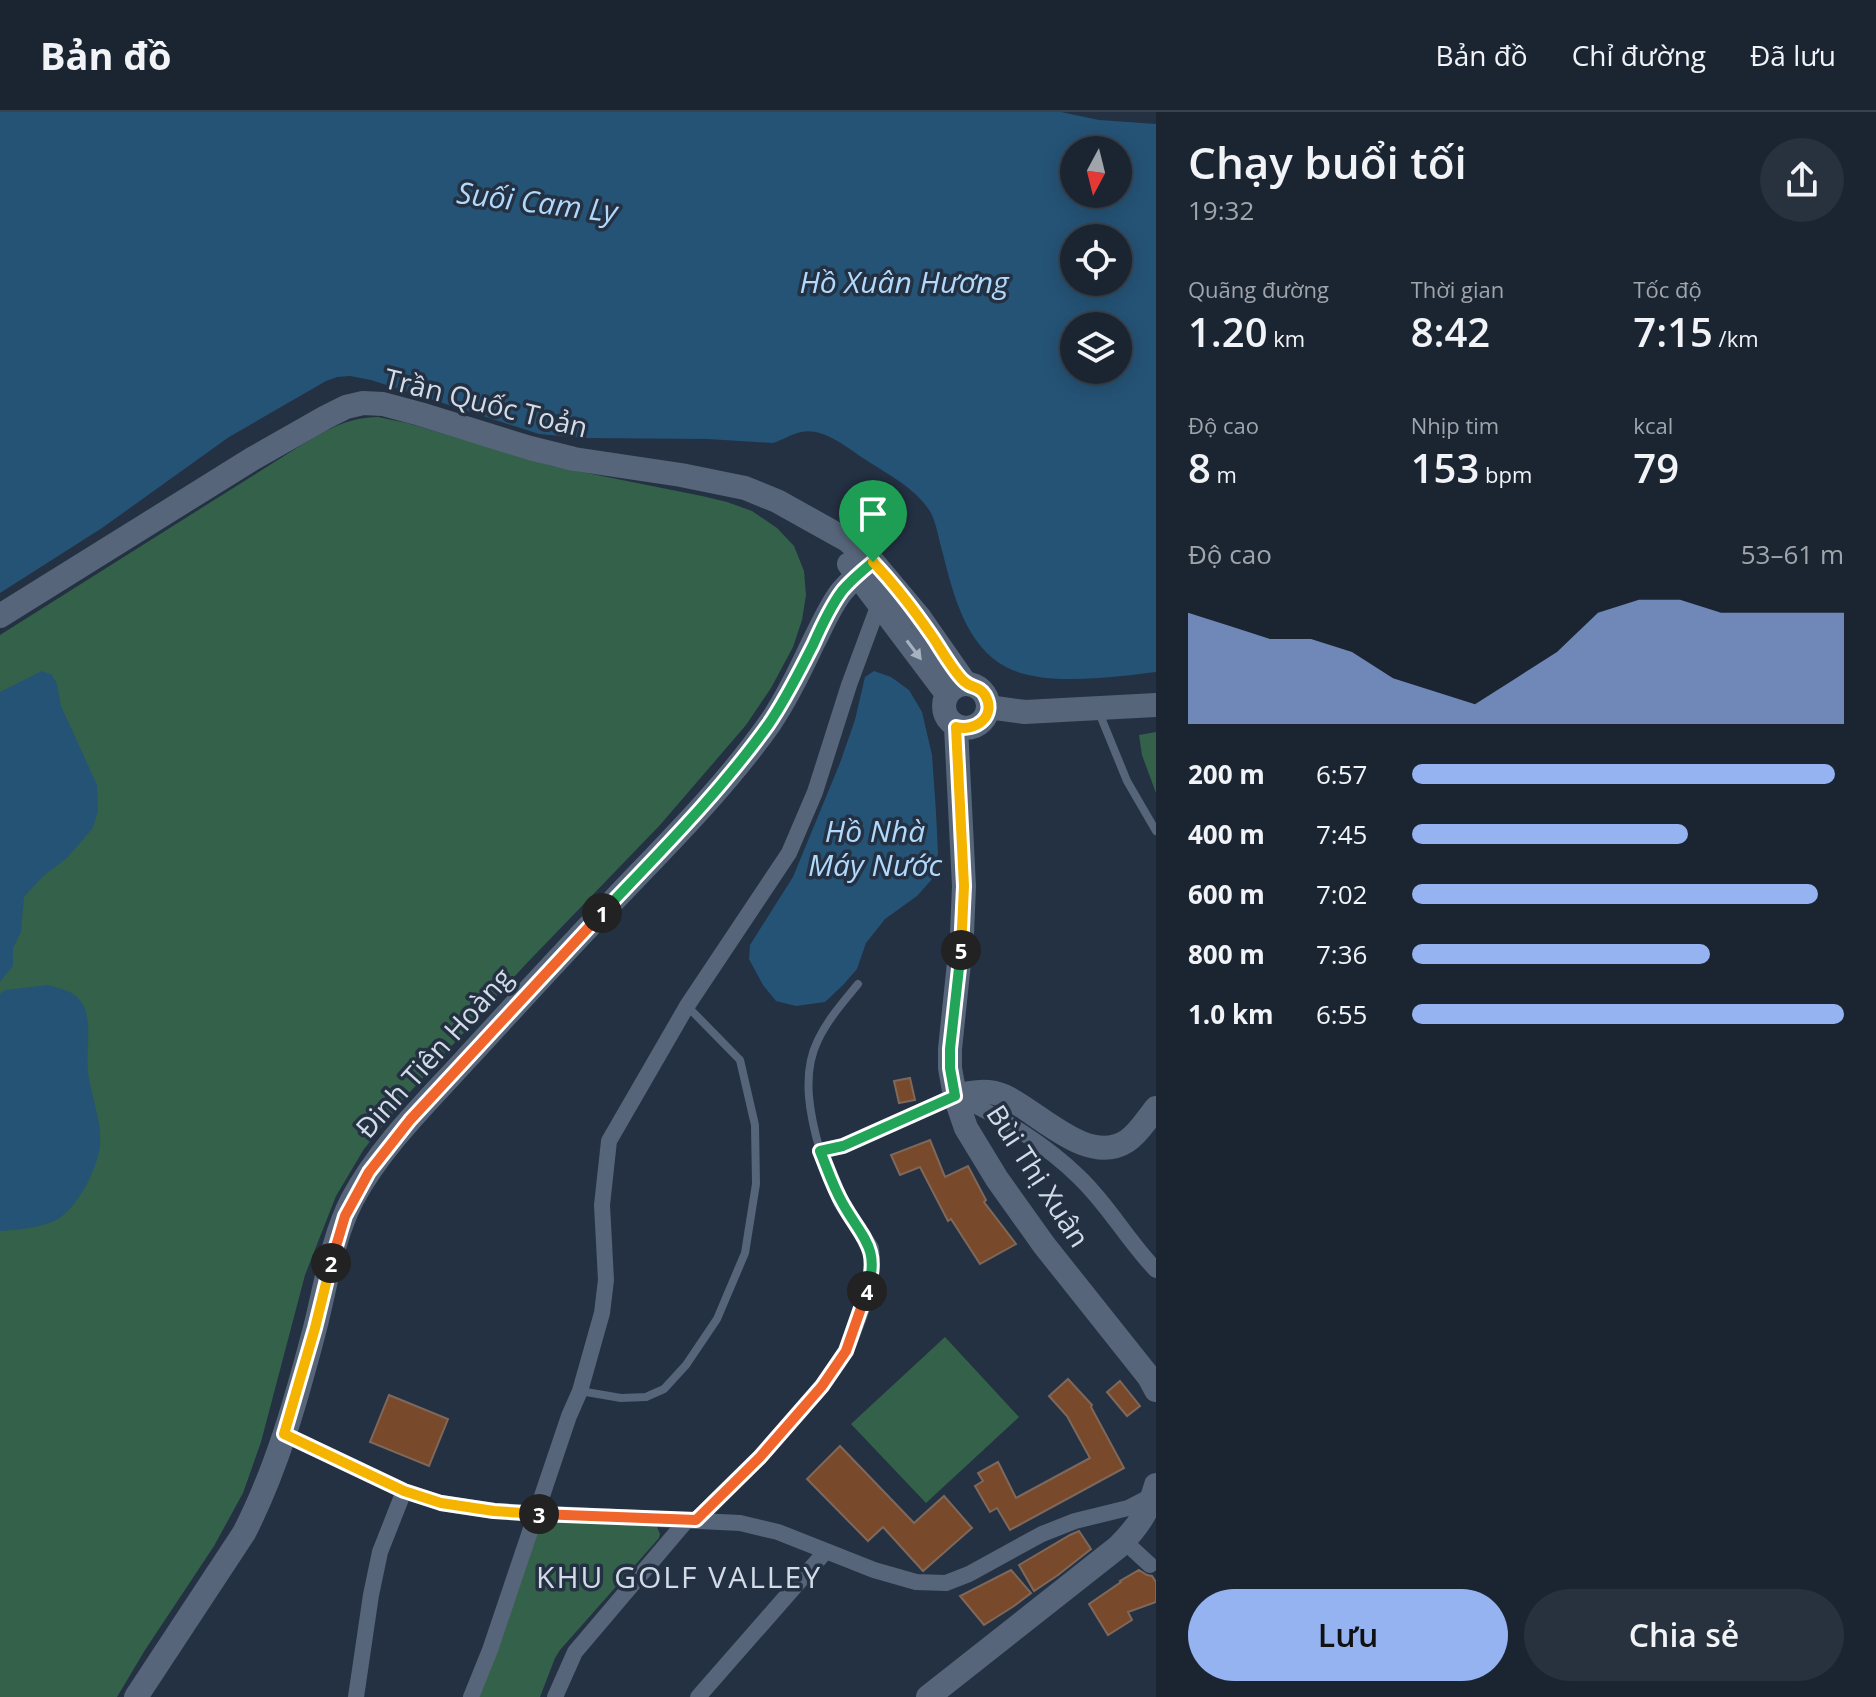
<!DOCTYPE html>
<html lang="vi">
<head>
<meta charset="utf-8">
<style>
  body { margin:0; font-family:"Open Sans",sans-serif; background:#28313e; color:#f1f3f6; height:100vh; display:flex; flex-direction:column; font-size:30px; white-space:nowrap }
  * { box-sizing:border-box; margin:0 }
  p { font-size:26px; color:#a0a5ac }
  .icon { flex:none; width:44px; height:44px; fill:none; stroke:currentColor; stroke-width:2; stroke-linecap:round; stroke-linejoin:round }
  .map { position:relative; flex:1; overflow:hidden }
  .drawer { display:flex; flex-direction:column; background:#1b2532; width:720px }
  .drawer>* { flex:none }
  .needle { width:52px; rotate:187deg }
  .controls { position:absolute; left:1060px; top:24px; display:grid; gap:16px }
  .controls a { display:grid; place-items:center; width:72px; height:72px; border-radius:50%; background:#1b2532; box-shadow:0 4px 20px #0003,0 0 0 2px #39424d; font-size:40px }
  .pin { position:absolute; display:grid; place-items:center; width:68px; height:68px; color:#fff; margin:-82px -34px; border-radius:50% 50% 50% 0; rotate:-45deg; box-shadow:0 0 8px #0007 }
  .pin .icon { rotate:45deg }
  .km { position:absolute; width:40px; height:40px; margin:-20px; border-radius:50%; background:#222; color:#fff; font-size:22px; line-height:40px; text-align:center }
  .round { display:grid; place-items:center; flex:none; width:84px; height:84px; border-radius:42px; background:#28313e }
  .headline { display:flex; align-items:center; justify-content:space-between; height:136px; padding:0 32px }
  h1 { font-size:44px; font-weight:600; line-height:60px }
  .figures { display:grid; grid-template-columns:repeat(3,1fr); gap:12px; height:136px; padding:8px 32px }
  .figures div { display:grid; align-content:center }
  .figures b { font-size:40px; font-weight:600 }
  .figures small { font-size:22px; font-weight:400 }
  .figures p { font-size:22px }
  .chart { height:224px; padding:16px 32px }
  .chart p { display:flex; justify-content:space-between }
  .chart svg { width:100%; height:144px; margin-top:8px; fill:#95b2f1; opacity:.7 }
  .primary-button { display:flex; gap:16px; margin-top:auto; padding:16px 32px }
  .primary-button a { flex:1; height:92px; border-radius:48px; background:#95b2f1; color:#111; font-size:32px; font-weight:600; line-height:92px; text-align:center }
  .primary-button a+a { background:#28313e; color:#f1f3f6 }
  ul { padding:0 32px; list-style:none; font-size:26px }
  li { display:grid; grid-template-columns:128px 96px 1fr; align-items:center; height:60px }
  li i { height:20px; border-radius:10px; background:#95b2f1 }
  header { display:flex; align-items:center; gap:48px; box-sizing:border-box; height:112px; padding:0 40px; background:#1b2532; border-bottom:2px solid #39424d }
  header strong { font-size:38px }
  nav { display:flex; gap:44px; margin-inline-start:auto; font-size:28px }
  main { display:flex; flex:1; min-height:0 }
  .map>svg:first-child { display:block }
  .green { fill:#346149 }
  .water { fill:#255376; fill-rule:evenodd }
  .building { fill:#784a2b; stroke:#7f685a; stroke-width:2 }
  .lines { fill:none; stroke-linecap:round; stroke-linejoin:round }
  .lane { stroke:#566579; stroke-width:8 }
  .street { stroke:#566579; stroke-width:16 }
  .secondary { stroke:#566579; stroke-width:24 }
  .oneway { fill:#a7b2c0 }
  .split-1-casing { stroke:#fff; stroke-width:16 }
  .split-2-casing { stroke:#fff; stroke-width:16 }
  .split-3-casing { stroke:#fff; stroke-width:16 }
  .split-4-casing { stroke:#fff; stroke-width:16 }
  .split-5-casing { stroke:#fff; stroke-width:16 }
  .split-6-casing { stroke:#fff; stroke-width:16 }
  .split-1 { stroke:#22a559; stroke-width:10 }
  .split-2 { stroke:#f0652b; stroke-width:10 }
  .split-3 { stroke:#f5b400; stroke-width:10 }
  .split-4 { stroke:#f0652b; stroke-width:10 }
  .split-5 { stroke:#22a559; stroke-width:10 }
  .split-6 { stroke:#f5b400; stroke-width:10 }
  .labels { text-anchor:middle; stroke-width:7; stroke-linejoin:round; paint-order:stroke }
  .street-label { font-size:28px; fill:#d2dbe7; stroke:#243143 }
  .water-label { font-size:30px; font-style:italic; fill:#b1d9fc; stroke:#243143 }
  .neighbourhood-label { font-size:30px; letter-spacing:2px; fill:#d2dbe7; stroke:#243143 }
</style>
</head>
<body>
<header>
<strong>Bản đồ</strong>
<nav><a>Bản đồ</a><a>Chỉ đường</a><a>Đã lưu</a></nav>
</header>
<main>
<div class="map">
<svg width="1156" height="1585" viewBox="0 0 1156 1585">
  <rect width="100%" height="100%" fill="#243143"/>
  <!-- green -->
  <path class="green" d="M378 305 407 311 552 354 702 384 727 390 752 399 777 416 794 434 804 459 806 483 802 508 793 535 771 576 746 613 660 713 525 853 411 979 364 1037 336 1084 305 1163 261 1330 243 1381 214 1434 145 1538 117 1585H0V523L303 332C329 317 346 306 378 305Z
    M1156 620V681L1142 643 1139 623Z
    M945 1225 1019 1305 926 1391 851 1312Z
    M543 1406 655 1410 660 1422 659 1426 560 1538 555 1546 540 1585H473Z"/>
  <!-- water -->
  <path class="water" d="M0 0H1061L1099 8 1156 12V560C1115 565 1043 575 1006 555 966 534 953 482 943 442 939 429 937 413 931 401 917 377 889 363 866 348 847 336 824 315 801 320 791 322 783 328 773 331L708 327 583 326 539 322 371 268 350 264 337 265 326 269 229 325 102 416 0 481ZM1118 38V82H1074V38ZM1118 126V170H1074V126ZM1118 214V258H1074V214Z
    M42 559 52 563 57 572 61 594 97 673 98 700 92 717 67 746 42 765 24 785 21 820 13 836V854L0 870V580Z
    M874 559 891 565 909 578 922 600 932 643 936 700 938 741 933 766 917 784 885 807 866 831 857 857 843 873 825 890 796 894 776 889 763 873 749 847 750 833 793 765 840 651 855 608 865 565Z
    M48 873C56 876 70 878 76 884 96 902 85 938 88 960 91 983 102 1010 100 1033 98 1056 76 1100 54 1109 38 1116 17 1118 0 1119V882L5 878Z"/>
  <!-- building -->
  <path class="building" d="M910 966 915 988 899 991 894 969Z
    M930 1028 945 1065 968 1054 986 1088 984 1090 1016 1132 980 1152 951 1107 948 1109 920 1055 900 1063 891 1043Z
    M1068 1267 1092 1293 1091 1295 1124 1356 1010 1418 997 1396 990 1400 975 1374 983 1369 978 1361 998 1350 1016 1386 1090 1346 1067 1304 1049 1284Z
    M1120 1269 1140 1294 1127 1304 1107 1280Z
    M389 1283 448 1307 429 1354 370 1330Z
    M840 1334 914 1411 944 1384 972 1416 923 1459 883 1415 868 1429 807 1367Z
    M1079 1419 1091 1437 1058 1463 1034 1479 1019 1453 1070 1423Z
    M1011 1458 1031 1481 1014 1494 984 1513 960 1484Z
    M1139 1458 1147 1463 1152 1464 1156 1470V1490L1128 1500 1132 1508 1108 1523 1089 1492 1121 1470 1120 1469Z"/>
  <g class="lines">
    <!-- lane -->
    <path class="lane" d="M1098 598 1127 669 1156 719
      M820 1039C810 1004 801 962 818 928 828 907 844 889 858 872
      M580 1279 621 1286 646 1285 664 1277 686 1253 717 1207 745 1141 756 1072 755 1013 740 948 688 895"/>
    <!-- street -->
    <path class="street" d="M284 1322 404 1379 441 1391 494 1399 740 1411 778 1420 874 1458 916 1470 946 1471 969 1462 1042 1422 1075 1409 1128 1396 1153 1383
      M696 1408 760 1345 822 1274 846 1239 860 1202 870 1171 872 1147 871 1136 841 1090 820 1039 843 1034 955 984C998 1003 1047 1033 1080 1066 1109 1094 1128 1129 1156 1158
      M1124 1429 1150 1453
      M356 1585 371 1483 380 1440 404 1379
      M471 1585 490 1538 569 1304 580 1279 602 1201 606 1168 602 1093 609 1029 687 894 789 741 815 680 849 573 879 492
      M555 1585 575 1540 687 1408
      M698 1585 826 1439"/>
    <!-- secondary -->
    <path class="secondary" d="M849 452 947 582
      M0 504 252 347 326 305 346 295 363 291 383 292 420 302 530 336 574 347 681 363 745 376 777 389 847 428 873 450 920 506 966 572
      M944 594a22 22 0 1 1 44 0a22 22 0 1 1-44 0Z
      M988 595 1025 600 1156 593
      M956 615 964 774 962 822 950 937V956L955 984 966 1016 997 1067 1044 1133 1149 1265 1156 1278
      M955 984C972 980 988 977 1004 984 1038 999 1087 1055 1127 1029 1138 1022 1147 1007 1156 996
      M136 1585 244 1421C277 1357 297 1285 315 1216 326 1173 332 1127 352 1088 380 1035 426 991 466 947 515 894 564 840 614 788 668 731 725 675 770 611 787 586 800 559 813 531 822 514 830 494 842 479 852 467 862 459 873 450
      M928 1585 1118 1435C1137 1416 1149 1399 1156 1373"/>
  </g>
  <!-- one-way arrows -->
  <defs><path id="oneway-solid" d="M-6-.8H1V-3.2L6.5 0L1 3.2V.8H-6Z" transform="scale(2)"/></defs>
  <use class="oneway" href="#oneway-solid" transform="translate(914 538) rotate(53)"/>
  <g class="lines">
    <defs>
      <path id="split-1" d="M602 801C660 740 719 681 768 613 786 587 799 560 813 533 821 515 830 495 842 479 851 468 862 459 873 450"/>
      <path id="split-2" d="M331 1151 345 1104 369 1060 410 1008 602 801"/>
      <path id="split-3" d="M331 1151 315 1216 284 1322 404 1379 441 1391 494 1399 539 1402"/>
      <path id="split-4" d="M539 1402 696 1408 760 1345 822 1274 846 1239 867 1179"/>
      <path id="split-5" d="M867 1179C881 1136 862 1126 843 1092 833 1075 827 1056 820 1039L843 1034 955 984 950 956V937L961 838"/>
      <path id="split-6" d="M873 450C895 473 914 498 932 524 939 534 956 564 965 570 971 576 980 574 985 583 997 604 976 620 956 615L964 774 961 838"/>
    </defs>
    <!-- split-1 casing -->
    <use href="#split-1" class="split-1-casing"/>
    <!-- split-2 casing -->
    <use href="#split-2" class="split-2-casing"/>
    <!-- split-3 casing -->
    <use href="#split-3" class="split-3-casing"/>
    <!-- split-4 casing -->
    <use href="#split-4" class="split-4-casing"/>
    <!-- split-5 casing -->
    <use href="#split-5" class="split-5-casing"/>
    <!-- split-6 casing -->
    <use href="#split-6" class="split-6-casing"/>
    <!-- split-1 -->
    <use href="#split-1" class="split-1"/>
    <!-- split-2 -->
    <use href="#split-2" class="split-2"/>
    <!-- split-3 -->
    <use href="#split-3" class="split-3"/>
    <!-- split-4 -->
    <use href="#split-4" class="split-4"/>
    <!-- split-5 -->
    <use href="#split-5" class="split-5"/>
    <!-- split-6 -->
    <use href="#split-6" class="split-6"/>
  </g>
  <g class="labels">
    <!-- street labels -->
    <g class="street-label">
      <text transform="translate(486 291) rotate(14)" y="10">Trần Quốc Toản</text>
      <text transform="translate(434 941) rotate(-48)" y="10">Đinh Tiên Hoàng</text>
      <text transform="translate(1038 1064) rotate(57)" y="10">Bùi Thị Xuân</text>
    </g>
    <!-- water labels -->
    <g class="water-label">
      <text transform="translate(537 91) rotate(7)" y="10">Suối Cam Ly</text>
      <text x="904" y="181">Hồ Xuân Hương</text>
      <text x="875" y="730">Hồ Nhà<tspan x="875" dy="34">Máy Nước</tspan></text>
    </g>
    <!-- neighbourhood labels -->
    <g class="neighbourhood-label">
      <text x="679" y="1476">KHU GOLF VALLEY</text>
    </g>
  </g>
</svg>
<div class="controls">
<a><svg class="needle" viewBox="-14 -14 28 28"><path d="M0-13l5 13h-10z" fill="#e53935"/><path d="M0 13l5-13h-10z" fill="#a0a5ac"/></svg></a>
<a><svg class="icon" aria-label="locate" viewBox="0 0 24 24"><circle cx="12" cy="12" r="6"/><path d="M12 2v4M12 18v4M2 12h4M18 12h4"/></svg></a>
<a><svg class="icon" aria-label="layers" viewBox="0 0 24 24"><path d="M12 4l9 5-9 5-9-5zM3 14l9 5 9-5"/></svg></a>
</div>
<div class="pin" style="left:873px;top:450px;background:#1e9e55"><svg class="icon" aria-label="arrive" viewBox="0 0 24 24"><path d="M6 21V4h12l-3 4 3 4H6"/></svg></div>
<b class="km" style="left:602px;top:801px">1</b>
<b class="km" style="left:331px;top:1151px">2</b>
<b class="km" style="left:539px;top:1402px">3</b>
<b class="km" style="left:867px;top:1179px">4</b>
<b class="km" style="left:961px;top:838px">5</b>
</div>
<section class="drawer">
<div class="headline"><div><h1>Chạy buổi tối</h1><p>19:32</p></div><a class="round"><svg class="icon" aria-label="share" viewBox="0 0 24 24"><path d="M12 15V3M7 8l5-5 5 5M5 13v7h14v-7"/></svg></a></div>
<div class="figures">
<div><p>Quãng đường</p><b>1.20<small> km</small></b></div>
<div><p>Thời gian</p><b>8:42</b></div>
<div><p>Tốc độ</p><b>7:15<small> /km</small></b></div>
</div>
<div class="figures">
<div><p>Độ cao</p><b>8<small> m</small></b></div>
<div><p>Nhịp tim</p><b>153<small> bpm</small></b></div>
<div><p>kcal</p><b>79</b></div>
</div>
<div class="chart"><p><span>Độ cao</span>53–61 m</p>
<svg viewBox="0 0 160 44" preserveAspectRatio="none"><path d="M0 44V10L10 14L20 18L30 18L40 22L50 30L60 34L70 38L80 30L90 22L100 10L110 6L120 6L130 10L140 10L150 10L160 10V44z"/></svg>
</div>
<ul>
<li><b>200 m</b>6:57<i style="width:98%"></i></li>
<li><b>400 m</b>7:45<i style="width:64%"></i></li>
<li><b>600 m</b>7:02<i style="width:94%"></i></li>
<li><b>800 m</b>7:36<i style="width:69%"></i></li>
<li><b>1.0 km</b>6:55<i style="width:100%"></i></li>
</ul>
<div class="primary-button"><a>Lưu</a><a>Chia sẻ</a></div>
</section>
</main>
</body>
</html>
